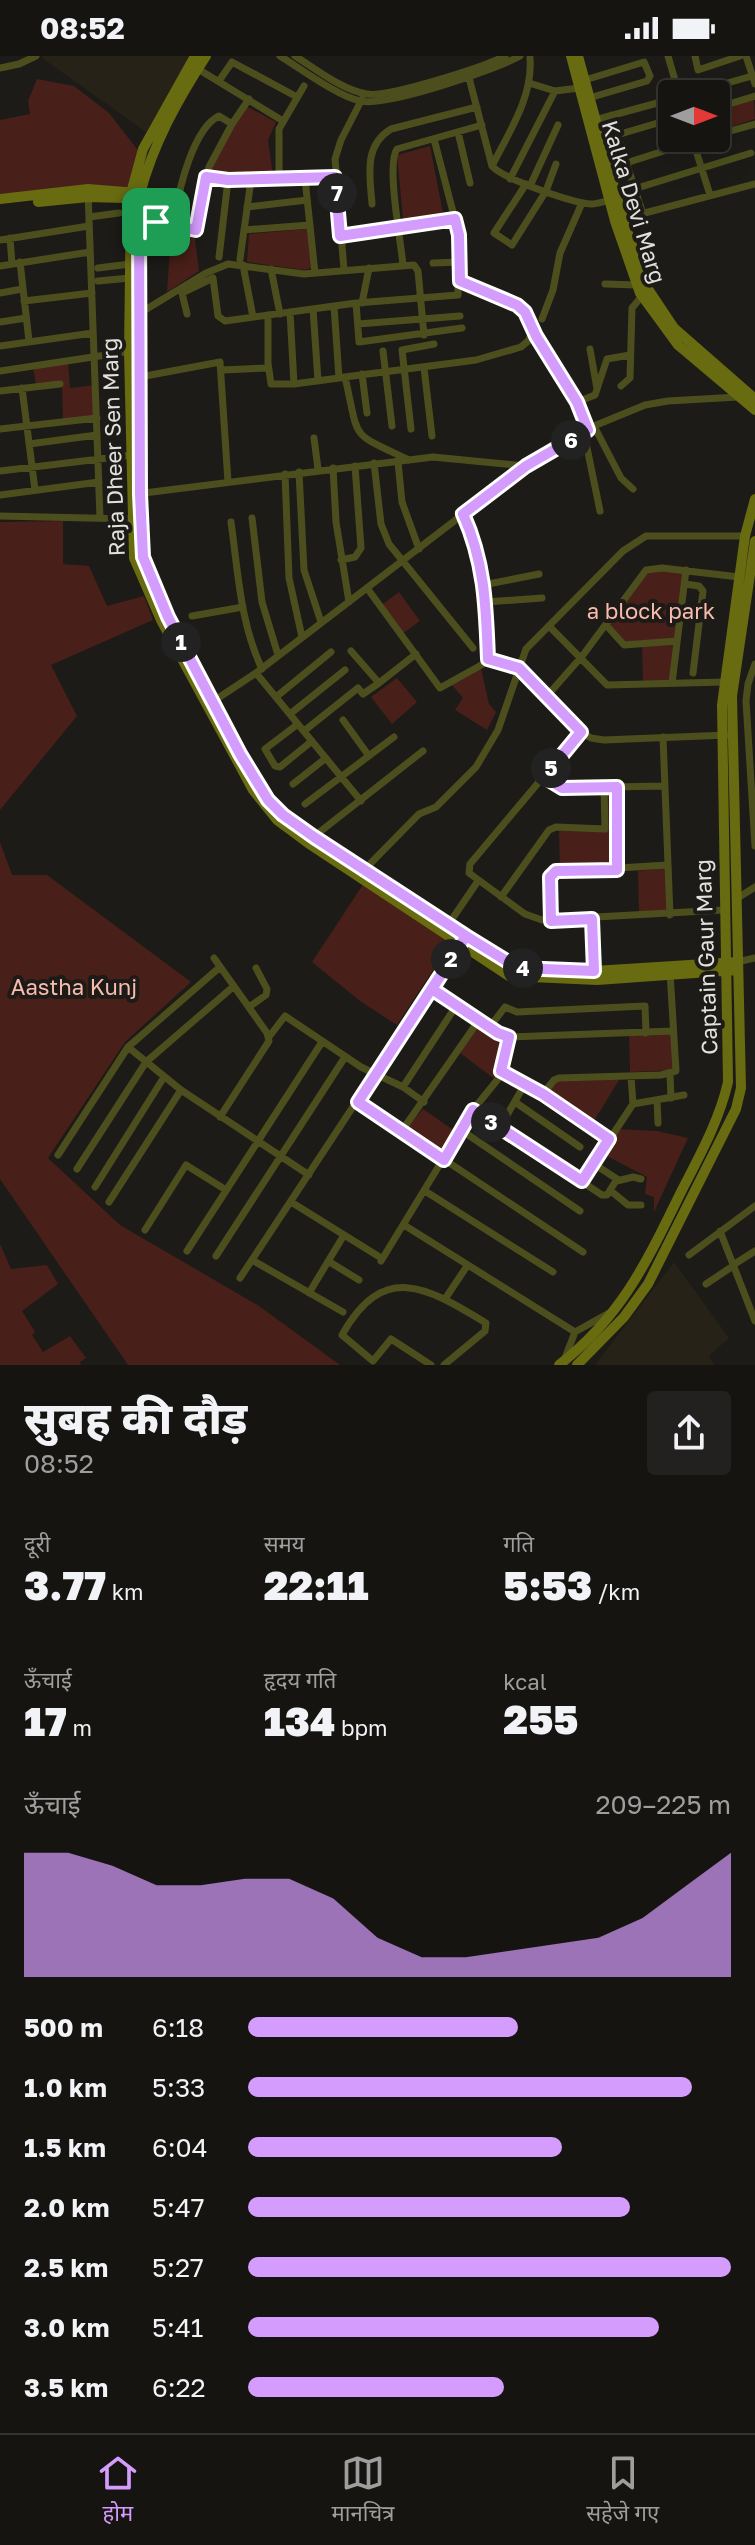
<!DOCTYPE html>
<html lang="hi">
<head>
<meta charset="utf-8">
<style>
  body { margin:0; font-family:"Golos Text","Noto Sans Devanagari",sans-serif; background:#23211f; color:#f1f3f6; height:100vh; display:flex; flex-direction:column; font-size:30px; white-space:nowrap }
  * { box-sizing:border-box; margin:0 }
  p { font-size:26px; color:#9e9e9f }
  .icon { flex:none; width:44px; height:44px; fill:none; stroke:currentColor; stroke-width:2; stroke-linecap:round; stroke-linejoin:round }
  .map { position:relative; height:1309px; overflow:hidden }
  .drawer { display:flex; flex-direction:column; background:#161411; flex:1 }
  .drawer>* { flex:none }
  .needle { width:52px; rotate:90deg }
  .buttons { position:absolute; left:658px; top:24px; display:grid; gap:16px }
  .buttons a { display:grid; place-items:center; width:72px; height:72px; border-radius:8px; background:#161411; box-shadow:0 8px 32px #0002,0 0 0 2px #353331; font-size:40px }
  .pin { position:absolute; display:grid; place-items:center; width:68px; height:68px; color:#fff; margin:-34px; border-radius:16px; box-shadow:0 4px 12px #0006 }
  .km { position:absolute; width:40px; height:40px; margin:-20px; border-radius:50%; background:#222; color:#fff; font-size:22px; line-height:40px; text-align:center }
  .round { display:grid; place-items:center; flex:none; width:84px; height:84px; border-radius:8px; background:#23211f }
  .headline { display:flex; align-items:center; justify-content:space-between; height:136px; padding:0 24px }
  h1 { font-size:44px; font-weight:800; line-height:60px }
  .stats { display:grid; grid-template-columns:repeat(3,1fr); gap:12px; height:136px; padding:8px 24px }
  .stats div { display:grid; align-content:center }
  .stats b { font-size:40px; font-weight:800 }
  .stats small { font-size:22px; font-weight:400 }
  .stats p { font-size:22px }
  .chart { height:224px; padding:16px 24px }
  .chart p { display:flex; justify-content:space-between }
  .chart svg { width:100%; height:144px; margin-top:8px; fill:#d49cfc; opacity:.7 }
  ul { padding:0 24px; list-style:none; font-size:26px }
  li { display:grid; grid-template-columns:128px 96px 1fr; align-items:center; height:60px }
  li i { height:20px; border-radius:10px; background:#d49cfc }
  .status { display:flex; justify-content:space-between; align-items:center; height:56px; padding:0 40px; background:#161411; direction:ltr }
  .status svg { height:22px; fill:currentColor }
  .tab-bar { display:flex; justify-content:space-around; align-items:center; height:112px; border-top:2px solid #353331; background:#161411; font-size:22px; color:#9e9e9f }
  .tab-bar a { display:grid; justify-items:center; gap:4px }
  .tab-bar .on { color:#d49cfc }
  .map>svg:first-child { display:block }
  .built { fill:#262218 }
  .green { fill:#491f19 }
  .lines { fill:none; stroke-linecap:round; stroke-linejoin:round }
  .street { stroke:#4c4f1d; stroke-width:7 }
  .secondary { stroke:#686b10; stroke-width:10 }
  .route-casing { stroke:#fff; stroke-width:16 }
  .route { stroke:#d49cfc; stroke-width:10 }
  .labels { text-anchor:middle; stroke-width:8; stroke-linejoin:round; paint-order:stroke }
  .street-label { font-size:22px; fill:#e2e1de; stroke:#1d1b17 }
  .park-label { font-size:22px; fill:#fabbaf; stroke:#1d1b17 }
</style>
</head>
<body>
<div class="status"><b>08:52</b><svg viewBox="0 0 49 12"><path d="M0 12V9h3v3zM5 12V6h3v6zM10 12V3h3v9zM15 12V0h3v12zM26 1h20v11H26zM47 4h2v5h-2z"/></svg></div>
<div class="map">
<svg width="755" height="1309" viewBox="0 0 755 1309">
  <rect width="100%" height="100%" fill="#1d1b17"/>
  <!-- built -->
  <path class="built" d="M43 0H192L146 76 42 2Z
    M674 1206 729 1282 709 1300 715 1309H595Z"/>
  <!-- green -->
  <path class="green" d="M37 23 74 30 109 57 144 102 140 131 0 138V64L30 58 28 45Z
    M754 42 755 63 718 75 716 54Z
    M244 49 276 66 268 84 273 119 225 118 222 124 209 125 211 114Z
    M430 90 443 157 403 163 397 99Z
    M307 173 312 212 304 214 247 206 249 178Z
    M194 176 199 215 167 236 171 177Z
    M68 305 70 332 95 329 97 362 63 366 62 327 36 329 33 310Z
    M63 465V508L89 510 107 550 144 540 153 564 51 609 77 660 0 754V466Z
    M646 514H686L672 627 643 628 642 587 624 589 606 569Z
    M399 536 420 565 402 578 380 550Z
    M480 608 489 648 496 656 487 674 455 654 463 642 451 628Z
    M397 622 417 646 392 668 371 641Z
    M604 738H619L620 812 560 816 559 772H604Z
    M0 786 12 819H47L191 926 125 986 48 1102 120 1169 259 1250 340 1309H128L0 1123Z
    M666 812 668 856 639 857 638 815Z
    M364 827 452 885 397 969 360 945 312 906Z
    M479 964 507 981 496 1024 460 997Z
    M629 978H671L675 1014 630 1016Z
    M615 1019 619 1024 589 1073 538 1039 553 1021Z
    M423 1053 459 1078 442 1105 402 1077Z
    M616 1073 657 1075 688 1082 654 1156V1141L645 1138 647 1121 601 1097Z
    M0 1188 11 1213 47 1209 58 1228 22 1255 35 1276 32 1279 43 1296 70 1280 86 1302 80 1306 81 1309H0Z"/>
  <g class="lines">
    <!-- street -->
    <path class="street" d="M280 0C301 13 339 41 361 45 387 51 495 14 520 0
      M295 0C316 13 342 34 367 38 387 42 484 11 505 0
      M668 0 679 38
      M695 0 698 14 740 0
      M746 0 755 28
      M0 12 19 8 36 0
      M198 13 283 65
      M468 18 492 110C503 123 573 147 591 148 597 148 603 146 610 144
      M585 24 644 6 650 20 647 25 589 42
      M219 25 232 6 297 41
      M529 27 555 35 579 32
      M689 38 752 20
      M716 52 755 40
      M611 59 643 158
      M595 64 672 43
      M458 76 470 127
      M617 79 661 66 665 67 671 89 670 93 626 107
      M716 79 755 68
      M692 82 710 139
      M492 110C509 76 533 41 530 2
      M206 121 228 124
      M305 123 315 217
      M510 123 555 35
      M279 124V73L304 30
      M526 128 494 177 512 189 546 135 556 108
      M530 130 558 69
      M634 133 751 97
      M88 136 100 462
      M372 148C370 120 363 90 391 73L477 51
      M247 151 307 144
      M176 157C179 131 194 72 219 60L232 68
      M89 161 119 157
      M139 163 196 174 209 111 232 68 249 43
      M622 163 755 128
      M244 174 310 169
      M340 180 455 163
      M10 182 12 208
      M0 184 89 170
      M219 201 228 124H251
      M240 203 251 124 335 121
      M20 206 29 285
      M433 207 460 206
      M243 209 253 261
      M403 209C401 186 386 108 397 93L482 69
      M0 210 90 196
      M98 212 130 208
      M271 213 280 258
      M344 214 335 103 341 84 362 43
      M98 225 130 222
      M460 225 517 249 525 256 536 280 577 346 588 374
      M605 228 637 229
      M0 237 22 233
      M24 245 92 237
      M356 247 359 286 462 272
      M362 247 369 212
      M334 250 339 322 345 321C360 386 348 375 409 404
      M313 253 318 325
      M290 256 294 328
      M140 257 206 217 228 208 304 218 414 209 418 215 424 279
      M187 258 182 237 213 222 218 260 225 265 356 247 458 239 459 179 434 83
      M268 259V307L271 328H294L339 322
      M542 263 553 234 560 197 582 147
      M0 266 26 262
      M358 268 460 260
      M0 290 93 277
      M590 293 597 333
      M383 295 392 370
      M424 312 432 380
      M222 314 268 312
      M0 315 139 294
      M362 318 367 357
      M140 321 220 306 228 426
      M345 321 476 304 521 291 528 285 534 273
      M621 330 630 322 632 252 642 240
      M22 332 35 434
      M0 335 60 328
      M577 346 595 339 607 303 630 299
      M594 370 621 422 633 433
      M0 373 97 362
      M411 373 402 294 434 288
      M584 377 600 455
      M314 382 318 413
      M29 388 97 379
      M398 406 402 446 419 493
      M374 407 381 468 389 488 473 592
      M333 412 336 466 349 546
      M0 415 133 399
      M299 416 304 514 321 566
      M285 418 289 522 302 581
      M136 438 433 401 526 410
      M0 439 99 426
      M463 458C485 508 486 550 488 603
      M0 460 132 463
      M252 462 262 546 278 599
      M231 466C238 515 240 567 262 613
      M341 504 355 501 361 492 355 410
      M685 528 699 530 703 535 693 617
      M483 529 539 518
      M367 532 440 632 492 603 519 612 581 676 591 682 604 684 727 679
      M485 546 542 542
      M192 560 243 551
      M606 569 624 589 677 585
      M549 570 607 629 724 626
      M351 595 379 627 416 598
      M755 608 748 628 746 645 755 790
      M256 617 361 745
      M672 627 686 514
      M547 640 583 599 646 514 662 512 739 521
      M276 641 331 596
      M209 648 256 617 526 410 594 370 645 349 668 345 738 341
      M290 658 345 614
      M343 664 369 700
      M298 668 265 693 275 710 280 711 312 685
      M304 675 358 632 363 638 379 627
      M581 676 470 808 469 817 525 858 542 864 723 854
      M663 681 670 859
      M544 721 562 732 664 730
      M293 728 326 702
      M617 731V814
      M305 748 394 681
      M312 782 423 695
      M364 814 419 758 436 751 476 711 498 674 526 593 623 495 646 480H745
      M501 841 549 774 556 771 605 773 604 731
      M736 843 755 831
      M592 863 594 915
      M551 865 550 821 554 816 667 809
      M448 869 478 825
      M214 902 267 977 269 985 220 1061
      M737 906 755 902
      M432 933 498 977 510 981 673 975
      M249 951 266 939 267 933 256 912
      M489 972 505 951 517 956 645 950 646 977
      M269 981 285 960 361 1011 403 1031 424 1046
      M128 991 181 1034 309 1119
      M501 1015 543 1038 609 1083
      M670 1018 671 1042
      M403 1031 456 950
      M543 1038 554 1024 559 1022 661 1019 676 1015 670 916
      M657 1044 658 1067
      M358 1046 583 1196
      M515 1046 580 1091
      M633 1048 684 1039
      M473 1054 602 1139H607L617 1123 594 1108
      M500 1071 522 1033
      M461 1074 580 1155
      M401 1076 479 964
      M58 1099 128 991 220 911
      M77 1113 146 1006 234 930
      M582 1125 633 1048 631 1020
      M617 1125 633 1121 641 1123
      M95 1131 164 1021
      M425 1135 553 1216
      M611 1135 628 1149H641
      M109 1146 181 1034
      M291 1146 378 1200
      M404 1169 575 1276
      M145 1174 186 1109 226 1134
      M720 1175 755 1265
      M187 1195 322 986
      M689 1199 755 1150
      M216 1200 345 1001
      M252 1204 343 1256
      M328 1205 359 1224
      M381 1205 473 1054 498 1023 509 981
      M733 1209 755 1195
      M240 1222 461 887
      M706 1228 733 1210
      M309 1237 344 1179
      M445 1243 467 1210
      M565 1302 575 1276 609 1257
      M431 1309 391 1283 373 1305 342 1279C384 1204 428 1232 486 1267L485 1275 444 1309"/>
    <!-- secondary -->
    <path class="secondary" d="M195 0 143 93 131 137 129 296 134 502 161 564 253 734 277 764 308 787 509 920 597 924 737 914
      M206 0C178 43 153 88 140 138V438L143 501 168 561 228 674
      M571 0 615 165 640 237 678 289 755 354
      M578 0 623 163 646 230 674 272 755 343
      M0 143 88 133 137 137
      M38 146 88 141 126 142
      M245 706 268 744 283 759 448 869 518 912 594 915 737 906
      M559 1309C623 1259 647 1205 682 1134 700 1099 719 1065 728 1026L722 649 745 480 755 443
      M577 1309 624 1261 648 1228 736 1053 741 1032 732 640 755 485"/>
  </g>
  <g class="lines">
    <defs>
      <path id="route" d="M156 166 139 163 140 438 143 501 168 561 240 698 268 744 283 759 314 781 466 880 432 933 498 977 509 981 501 1015 543 1038 609 1083 582 1125 473 1054 444 1104 358 1046 466 880 518 912 594 915 592 863 551 865 550 821 556 815 617 814V731L562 732 544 721 581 676 519 612 488 603C486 551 485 507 463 458L526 410 588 374 577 346 536 280 525 256 517 249 460 225 459 179 455 163 340 180 335 121 228 124 206 121 196 174 156 166"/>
    </defs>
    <!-- route casing -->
    <use href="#route" class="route-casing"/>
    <!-- route -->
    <use href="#route" class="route"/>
  </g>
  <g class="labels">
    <!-- street labels -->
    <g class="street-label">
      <text transform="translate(634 146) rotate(73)" y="8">Kalka Devi Marg</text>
      <text transform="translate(113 391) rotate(-92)" y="8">Raja Dheer Sen Marg</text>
      <text transform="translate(706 901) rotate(-92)" y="8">Captain Gaur Marg</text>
    </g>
    <!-- park labels -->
    <g class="park-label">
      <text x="651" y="563">a block park</text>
      <text x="74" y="939">Aastha Kunj</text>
    </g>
  </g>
</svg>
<div class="buttons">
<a><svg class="needle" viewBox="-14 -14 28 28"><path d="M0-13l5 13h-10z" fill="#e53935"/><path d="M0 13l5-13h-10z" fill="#9e9e9f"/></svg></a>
</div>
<div class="pin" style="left:156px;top:166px;background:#1e9e55"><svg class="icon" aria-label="arrive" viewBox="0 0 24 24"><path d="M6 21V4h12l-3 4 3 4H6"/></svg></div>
<b class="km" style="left:181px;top:586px">1</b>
<b class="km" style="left:451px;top:903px">2</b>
<b class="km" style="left:491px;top:1066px">3</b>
<b class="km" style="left:523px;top:912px">4</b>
<b class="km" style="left:551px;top:712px">5</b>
<b class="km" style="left:571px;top:384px">6</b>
<b class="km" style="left:337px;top:137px">7</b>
</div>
<section class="drawer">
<div class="headline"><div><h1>सुबह की दौड़</h1><p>08:52</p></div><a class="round"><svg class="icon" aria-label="share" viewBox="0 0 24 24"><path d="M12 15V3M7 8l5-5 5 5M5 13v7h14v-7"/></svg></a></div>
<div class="stats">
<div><p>दूरी</p><b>3.77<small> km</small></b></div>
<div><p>समय</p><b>22:11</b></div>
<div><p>गति</p><b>5:53<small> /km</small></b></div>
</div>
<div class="stats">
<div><p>ऊँचाई</p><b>17<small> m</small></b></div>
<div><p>हृदय गति</p><b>134<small> bpm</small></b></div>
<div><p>kcal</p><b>255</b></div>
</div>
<div class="chart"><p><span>ऊँचाई</span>209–225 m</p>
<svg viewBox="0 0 160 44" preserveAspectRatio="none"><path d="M0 44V6L10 6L20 10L30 16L40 16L50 14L60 14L70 20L80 32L90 38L100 38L110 36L120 34L130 32L140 26L150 16L160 6V44z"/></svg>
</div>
<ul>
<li><b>500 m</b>6:18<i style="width:56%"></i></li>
<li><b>1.0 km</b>5:33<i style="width:92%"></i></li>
<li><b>1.5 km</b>6:04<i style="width:65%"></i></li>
<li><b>2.0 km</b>5:47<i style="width:79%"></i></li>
<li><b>2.5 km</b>5:27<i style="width:100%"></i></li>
<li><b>3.0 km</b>5:41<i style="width:85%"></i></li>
<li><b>3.5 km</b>6:22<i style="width:53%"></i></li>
</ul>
</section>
<nav class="tab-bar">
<a class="on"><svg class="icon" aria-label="home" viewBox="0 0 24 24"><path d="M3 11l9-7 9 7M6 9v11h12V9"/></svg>होम</a>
<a><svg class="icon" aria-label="map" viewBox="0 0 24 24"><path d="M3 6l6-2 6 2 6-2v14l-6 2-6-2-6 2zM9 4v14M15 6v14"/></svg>मानचित्र</a>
<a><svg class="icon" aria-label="saved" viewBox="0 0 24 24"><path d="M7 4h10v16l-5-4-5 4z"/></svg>सहेजे गए</a>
</nav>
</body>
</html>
